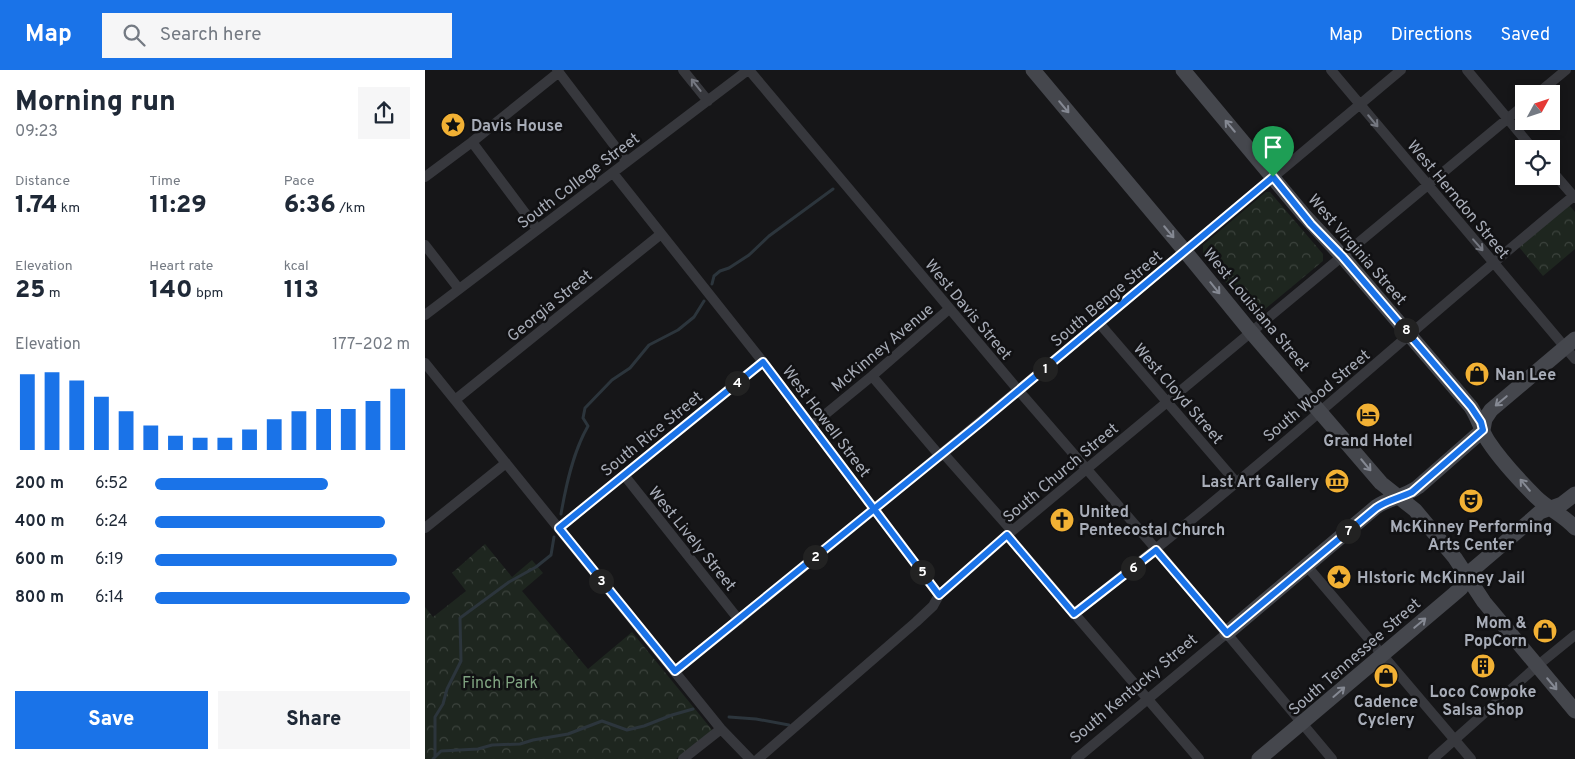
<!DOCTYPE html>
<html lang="en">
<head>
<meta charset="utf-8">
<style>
  body { margin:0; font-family:Overpass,sans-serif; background:#f6f6f7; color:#1f2937; height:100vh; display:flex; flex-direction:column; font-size:19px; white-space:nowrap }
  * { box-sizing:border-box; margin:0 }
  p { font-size:16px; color:#747a83 }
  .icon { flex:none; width:28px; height:28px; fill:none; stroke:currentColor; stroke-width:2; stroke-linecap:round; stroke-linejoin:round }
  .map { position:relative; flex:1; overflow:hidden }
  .panel { display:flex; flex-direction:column; background:#fff; width:425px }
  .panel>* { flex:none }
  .needle { width:32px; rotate:50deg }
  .controls { position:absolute; left:1090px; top:15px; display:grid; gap:10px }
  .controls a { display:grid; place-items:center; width:45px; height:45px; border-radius:0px; background:#fff; box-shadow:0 2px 8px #0003; font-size:25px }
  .pin { position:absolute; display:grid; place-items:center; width:42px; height:42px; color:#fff; margin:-51px -21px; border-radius:50% 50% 50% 0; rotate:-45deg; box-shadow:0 0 5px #0007 }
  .pin .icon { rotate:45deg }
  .km { position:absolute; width:25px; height:25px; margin:-12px; border-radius:50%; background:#222; color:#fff; font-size:14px; line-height:25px; text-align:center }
  .round { display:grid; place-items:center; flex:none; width:52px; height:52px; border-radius:0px; background:#f6f6f7 }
  .overview { display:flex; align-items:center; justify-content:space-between; height:85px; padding:0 15px }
  h1 { font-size:28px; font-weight:800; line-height:38px }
  .figures { display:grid; grid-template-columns:repeat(3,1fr); gap:8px; height:85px; padding:5px 15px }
  .figures div { display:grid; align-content:center }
  .figures b { font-size:25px; font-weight:800 }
  .figures small { font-size:14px; font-weight:400 }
  .figures p { font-size:14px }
  .chart { height:140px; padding:10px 15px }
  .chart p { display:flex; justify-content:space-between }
  .chart svg { width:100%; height:90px; margin-top:5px; stroke:#1a73e8; stroke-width:6 }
  .primary-button { display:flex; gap:10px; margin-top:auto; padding:10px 15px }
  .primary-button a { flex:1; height:58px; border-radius:0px; background:#1a73e8; color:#fff; font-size:20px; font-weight:800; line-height:58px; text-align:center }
  .primary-button a+a { background:#f6f6f7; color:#1f2937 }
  ul { padding:0 15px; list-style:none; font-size:16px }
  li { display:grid; grid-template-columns:80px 60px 1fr; align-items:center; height:38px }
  li i { height:12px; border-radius:6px; background:#1a73e8 }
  header { display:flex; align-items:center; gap:30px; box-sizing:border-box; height:70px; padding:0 25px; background:#1a73e8; color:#fff }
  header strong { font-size:24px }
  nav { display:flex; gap:28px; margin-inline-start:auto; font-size:18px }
  .search { width:350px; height:45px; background:#f6f6f7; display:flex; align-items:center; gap:12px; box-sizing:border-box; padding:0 18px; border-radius:0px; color:#747a83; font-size:19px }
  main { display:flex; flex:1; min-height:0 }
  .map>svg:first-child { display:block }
  .park { fill:url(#park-crowns) }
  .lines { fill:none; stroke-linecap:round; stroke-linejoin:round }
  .stream { stroke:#2c353c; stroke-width:3 }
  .street { stroke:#37383d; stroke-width:10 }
  .secondary { stroke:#45474d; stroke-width:15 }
  .oneway { stroke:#757881 }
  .oneway2 { stroke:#858993 }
  .route-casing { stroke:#fff; stroke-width:10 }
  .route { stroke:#1a73e8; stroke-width:6 }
  .labels { text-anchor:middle; stroke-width:5; stroke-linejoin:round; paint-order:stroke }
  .poi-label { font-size:16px; font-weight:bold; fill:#a8adb8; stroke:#111113; text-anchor:start }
  .street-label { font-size:16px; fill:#a8adb8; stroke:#111113 }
  .park-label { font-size:16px; fill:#7fa381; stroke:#111113 }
</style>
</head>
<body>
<header>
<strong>Map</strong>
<div class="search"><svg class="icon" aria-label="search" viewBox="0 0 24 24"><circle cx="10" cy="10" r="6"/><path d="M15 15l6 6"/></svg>Search here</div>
<nav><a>Map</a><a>Directions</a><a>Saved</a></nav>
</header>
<main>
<section class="panel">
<div class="overview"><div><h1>Morning run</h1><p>09:23</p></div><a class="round"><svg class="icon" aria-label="share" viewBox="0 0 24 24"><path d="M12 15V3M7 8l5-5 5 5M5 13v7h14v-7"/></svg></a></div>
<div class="figures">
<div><p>Distance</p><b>1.74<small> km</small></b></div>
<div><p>Time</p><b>11:29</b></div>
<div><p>Pace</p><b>6:36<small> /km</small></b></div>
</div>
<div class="figures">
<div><p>Elevation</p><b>25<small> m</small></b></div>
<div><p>Heart rate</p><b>140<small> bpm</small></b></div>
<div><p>kcal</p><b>113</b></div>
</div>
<div class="chart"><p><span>Elevation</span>177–202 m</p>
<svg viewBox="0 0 160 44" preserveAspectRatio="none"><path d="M5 44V7M15 44V6M25 44V10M35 44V18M45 44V25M55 44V32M65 44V37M75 44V38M85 44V38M95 44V34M105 44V29M115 44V25M125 44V24M135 44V24M145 44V20M155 44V14"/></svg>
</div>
<ul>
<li><b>200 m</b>6:52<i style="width:68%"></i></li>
<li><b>400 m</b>6:24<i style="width:90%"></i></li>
<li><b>600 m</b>6:19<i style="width:95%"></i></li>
<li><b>800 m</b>6:14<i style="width:100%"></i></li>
</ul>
<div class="primary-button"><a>Save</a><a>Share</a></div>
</section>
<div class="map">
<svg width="1150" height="689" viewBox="0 0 1150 689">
  <defs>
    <pattern id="park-crowns" width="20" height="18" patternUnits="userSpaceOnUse" patternTransform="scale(1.25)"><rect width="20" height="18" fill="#1e261f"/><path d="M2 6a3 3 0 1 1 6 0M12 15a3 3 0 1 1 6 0" fill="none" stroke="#3c433d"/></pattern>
  </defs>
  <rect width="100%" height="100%" fill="#161618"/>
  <!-- park -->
  <path class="park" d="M841 122H845L898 184V191L833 245H828L778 185V175Z
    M1144 135 1150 142V179L1118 206 1094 177Z
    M60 474 87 507 107 490 118 503 97 521 163 599 207 562 288 661 251 689H0V537L8 547 41 521 27 503Z"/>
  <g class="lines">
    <!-- stream -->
    <path class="stream" d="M287 214 289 206 295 201 304 198 324 185 344 166 408 119
      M136 444C141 415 148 382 163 356L158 348 160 338 187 310 205 298 224 275 253 260 269 247 279 231
      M304 647 331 649 364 655
      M10 687 16 681 53 679 67 675 95 674 108 670 143 664 177 651 202 660 219 656 247 645 268 639
      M8 689 10 687V647L18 634 22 619 36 591 35 548 84 512 111 497 126 485 129 467"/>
    <!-- street -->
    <path class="street" d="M132 0 202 92
      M258 0 283 31
      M324 0 594 321 731 479 907 689
      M906 0 1150 289
      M1042 0 1108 79
      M1112 24 1141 0
      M47 72 112 159
      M1126 100 1150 128
      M188 103 338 292 514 525
      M0 107 47 72 134 2
      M0 175 34 219
      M0 245 323 0
      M674 253 811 412
      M0 293 296 659 325 689
      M447 306 515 386
      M30 330 236 164
      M386 356 447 306 524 239
      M518 383 587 461
      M199 405 314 550
      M0 458 81 393
      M134 458 338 292
      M582 465 774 689
      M881 495 1046 689
      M649 544C733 478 816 410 897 340 981 268 1064 195 1150 125
      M250 601C495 404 735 202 976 0
      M258 689 296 659
      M333 689 491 552 508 536 514 525 587 461 1099 35
      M651 689 802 563
      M1008 689 1112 596 1150 565"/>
    <!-- secondary -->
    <path class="secondary" d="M608 0 759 180 826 262 956 413 990 440 1030 488 1059 532 1150 641
      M758 0 879 145 917 186 1046 337C1053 348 1056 360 1063 371 1075 389 1096 412 1111 427 1123 439 1139 445 1150 458
      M802 563 951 437C964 428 979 427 993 417L1058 360 1060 349 1066 340 1150 269
      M834 689 1028 525 1036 518 1045 502 1106 450 1115 442 1137 434 1150 424"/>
  </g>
  <!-- one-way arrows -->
  <defs><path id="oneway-shaft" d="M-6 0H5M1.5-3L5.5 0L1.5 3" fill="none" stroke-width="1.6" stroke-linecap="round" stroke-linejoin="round" transform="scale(1.25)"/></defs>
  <g class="oneway">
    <use href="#oneway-shaft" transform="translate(271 15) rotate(-128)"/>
    <use href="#oneway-shaft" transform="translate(948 51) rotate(50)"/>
    <use href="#oneway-shaft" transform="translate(1053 175) rotate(49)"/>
  </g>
  <g class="oneway2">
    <use href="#oneway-shaft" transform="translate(639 37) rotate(50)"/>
    <use href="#oneway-shaft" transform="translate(805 56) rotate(-130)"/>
    <use href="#oneway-shaft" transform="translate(744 162) rotate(50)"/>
    <use href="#oneway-shaft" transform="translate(790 218) rotate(51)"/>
    <use href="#oneway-shaft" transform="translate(1076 331) rotate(140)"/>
    <use href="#oneway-shaft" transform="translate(941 395) rotate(50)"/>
    <use href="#oneway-shaft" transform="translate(1100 415) rotate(-130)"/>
    <use href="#oneway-shaft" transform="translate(995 553) rotate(-40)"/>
    <use href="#oneway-shaft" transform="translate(1127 614) rotate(50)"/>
    <use href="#oneway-shaft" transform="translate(914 622) rotate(-41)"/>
  </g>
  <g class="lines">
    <defs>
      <path id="route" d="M848 107 556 352 250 601 134 458 338 292C396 370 456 447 514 525L582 465 649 544 731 480 802 563 951 438C962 430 975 428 987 422L1058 360 1056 352 1046 337 917 186 886 154 848 107"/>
    </defs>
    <!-- route casing -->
    <use href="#route" class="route-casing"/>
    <!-- route -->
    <use href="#route" class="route"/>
  </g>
  <!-- icons -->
  <defs>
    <symbol id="sight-disc" viewBox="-11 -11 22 22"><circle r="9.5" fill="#f2b134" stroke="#111113"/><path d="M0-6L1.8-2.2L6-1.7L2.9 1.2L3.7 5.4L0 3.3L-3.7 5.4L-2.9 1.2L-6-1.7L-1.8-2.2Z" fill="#111"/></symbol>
    <symbol id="shop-disc" viewBox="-11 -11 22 22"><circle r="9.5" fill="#f2b134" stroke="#111113"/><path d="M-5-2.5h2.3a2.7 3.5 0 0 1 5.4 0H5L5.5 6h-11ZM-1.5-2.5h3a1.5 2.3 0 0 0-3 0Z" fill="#111"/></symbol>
    <symbol id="hotel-disc" viewBox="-11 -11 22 22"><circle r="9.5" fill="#f2b134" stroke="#111113"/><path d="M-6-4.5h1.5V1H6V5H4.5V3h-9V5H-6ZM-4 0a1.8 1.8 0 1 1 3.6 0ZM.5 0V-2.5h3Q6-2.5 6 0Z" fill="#111"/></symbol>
    <symbol id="museum-disc" viewBox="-11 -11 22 22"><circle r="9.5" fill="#f2b134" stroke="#111113"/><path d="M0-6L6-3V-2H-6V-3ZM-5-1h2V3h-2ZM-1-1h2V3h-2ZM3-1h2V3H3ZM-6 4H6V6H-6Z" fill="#111"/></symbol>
    <symbol id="theatre-disc" viewBox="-11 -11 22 22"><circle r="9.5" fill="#f2b134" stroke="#111113"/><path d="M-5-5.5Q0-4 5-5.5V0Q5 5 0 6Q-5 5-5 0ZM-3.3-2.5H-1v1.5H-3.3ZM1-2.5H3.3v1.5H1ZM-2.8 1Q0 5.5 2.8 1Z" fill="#111"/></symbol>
    <symbol id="church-disc" viewBox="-11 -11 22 22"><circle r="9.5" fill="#f2b134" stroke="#111113"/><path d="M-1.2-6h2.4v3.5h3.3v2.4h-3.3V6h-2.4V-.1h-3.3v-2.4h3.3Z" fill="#111"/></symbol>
    <symbol id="building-disc" viewBox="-11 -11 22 22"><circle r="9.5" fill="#f2b134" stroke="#111113"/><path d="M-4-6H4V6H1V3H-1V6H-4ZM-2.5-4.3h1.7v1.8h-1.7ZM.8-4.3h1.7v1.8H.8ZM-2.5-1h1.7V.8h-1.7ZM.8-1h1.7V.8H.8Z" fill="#111"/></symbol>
  </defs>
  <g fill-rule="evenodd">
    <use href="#sight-disc" x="14" y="41" width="28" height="28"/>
    <use href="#shop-disc" x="1038" y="290" width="28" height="28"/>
    <use href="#hotel-disc" x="929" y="331" width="28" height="28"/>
    <use href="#museum-disc" x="898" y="397" width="28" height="28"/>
    <use href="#theatre-disc" x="1032" y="417" width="28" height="28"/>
    <use href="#church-disc" x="623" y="436" width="28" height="28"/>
    <use href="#sight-disc" x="900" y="493" width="28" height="28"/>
    <use href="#shop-disc" x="1106" y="547" width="28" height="28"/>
    <use href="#building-disc" x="1044" y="582" width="28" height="28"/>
    <use href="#shop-disc" x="947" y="592" width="28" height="28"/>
  </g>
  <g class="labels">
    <!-- poi labels -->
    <g class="poi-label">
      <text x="46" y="61">Davis House</text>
      <text x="1070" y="310">Nan Lee</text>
      <text x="943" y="376" text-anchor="middle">Grand Hotel</text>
      <text x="894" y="417" text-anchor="end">Last Art Gallery</text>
      <text x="654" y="447">United<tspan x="654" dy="18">Pentecostal Church</tspan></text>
      <text x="1046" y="462" text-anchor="middle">McKinney Performing<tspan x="1046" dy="18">Arts Center</tspan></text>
      <text x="932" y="513">HIstoric McKinney Jail</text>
      <text x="1102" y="558" text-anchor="end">Mom &amp;<tspan x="1102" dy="18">PopCorn</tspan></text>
      <text x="1058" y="627" text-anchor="middle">Loco Cowpoke<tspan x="1058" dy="18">Salsa Shop</tspan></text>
      <text x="961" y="637" text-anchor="middle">Cadence<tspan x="961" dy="18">Cyclery</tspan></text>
    </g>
    <!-- street labels -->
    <g class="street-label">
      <text transform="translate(153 110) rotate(-37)" y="6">South College Street</text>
      <text transform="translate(1034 129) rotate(50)" y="6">West Herndon Street</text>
      <text transform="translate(933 179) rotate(49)" y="6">West Virginia Street</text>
      <text transform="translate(681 228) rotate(-40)" y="6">South Benge Street</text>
      <text transform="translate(124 235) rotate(-39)" y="6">Georgia Street</text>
      <text transform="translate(544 239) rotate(50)" y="6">West Davis Street</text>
      <text transform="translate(832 239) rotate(50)" y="6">West Louisiana Street</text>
      <text transform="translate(457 277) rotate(-40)" y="6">McKinney Avenue</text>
      <text transform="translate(754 323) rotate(49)" y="6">West Cloyd Street</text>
      <text transform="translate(891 325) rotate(-40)" y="6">South Wood Street</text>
      <text transform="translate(402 351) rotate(53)" y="6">West Howell Street</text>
      <text transform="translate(226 363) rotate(-39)" y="6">South Rice Street</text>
      <text transform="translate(635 402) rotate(-40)" y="6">South Church Street</text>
      <text transform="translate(268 468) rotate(51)" y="6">West Lively Street</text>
      <text transform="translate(929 586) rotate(-41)" y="6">South Tennessee Street</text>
      <text transform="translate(708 618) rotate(-40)" y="6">South Kentucky Street</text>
    </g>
    <!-- park labels -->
    <g class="park-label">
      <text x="75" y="618">Finch Park</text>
    </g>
  </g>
</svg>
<div class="controls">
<a><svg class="needle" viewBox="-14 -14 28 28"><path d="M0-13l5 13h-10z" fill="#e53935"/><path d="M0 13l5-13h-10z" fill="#747a83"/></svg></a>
<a><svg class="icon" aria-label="locate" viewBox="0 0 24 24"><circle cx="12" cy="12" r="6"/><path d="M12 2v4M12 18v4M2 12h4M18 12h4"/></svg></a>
</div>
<div class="pin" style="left:848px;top:107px;background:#1e9e55"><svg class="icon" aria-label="arrive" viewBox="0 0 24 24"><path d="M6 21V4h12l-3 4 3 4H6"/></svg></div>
<b class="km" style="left:620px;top:299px">1</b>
<b class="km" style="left:390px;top:487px">2</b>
<b class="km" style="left:176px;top:511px">3</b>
<b class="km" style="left:312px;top:313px">4</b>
<b class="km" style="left:497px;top:502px">5</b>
<b class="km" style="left:708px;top:498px">6</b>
<b class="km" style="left:923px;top:461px">7</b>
<b class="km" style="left:981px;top:260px">8</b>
</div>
</main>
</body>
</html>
